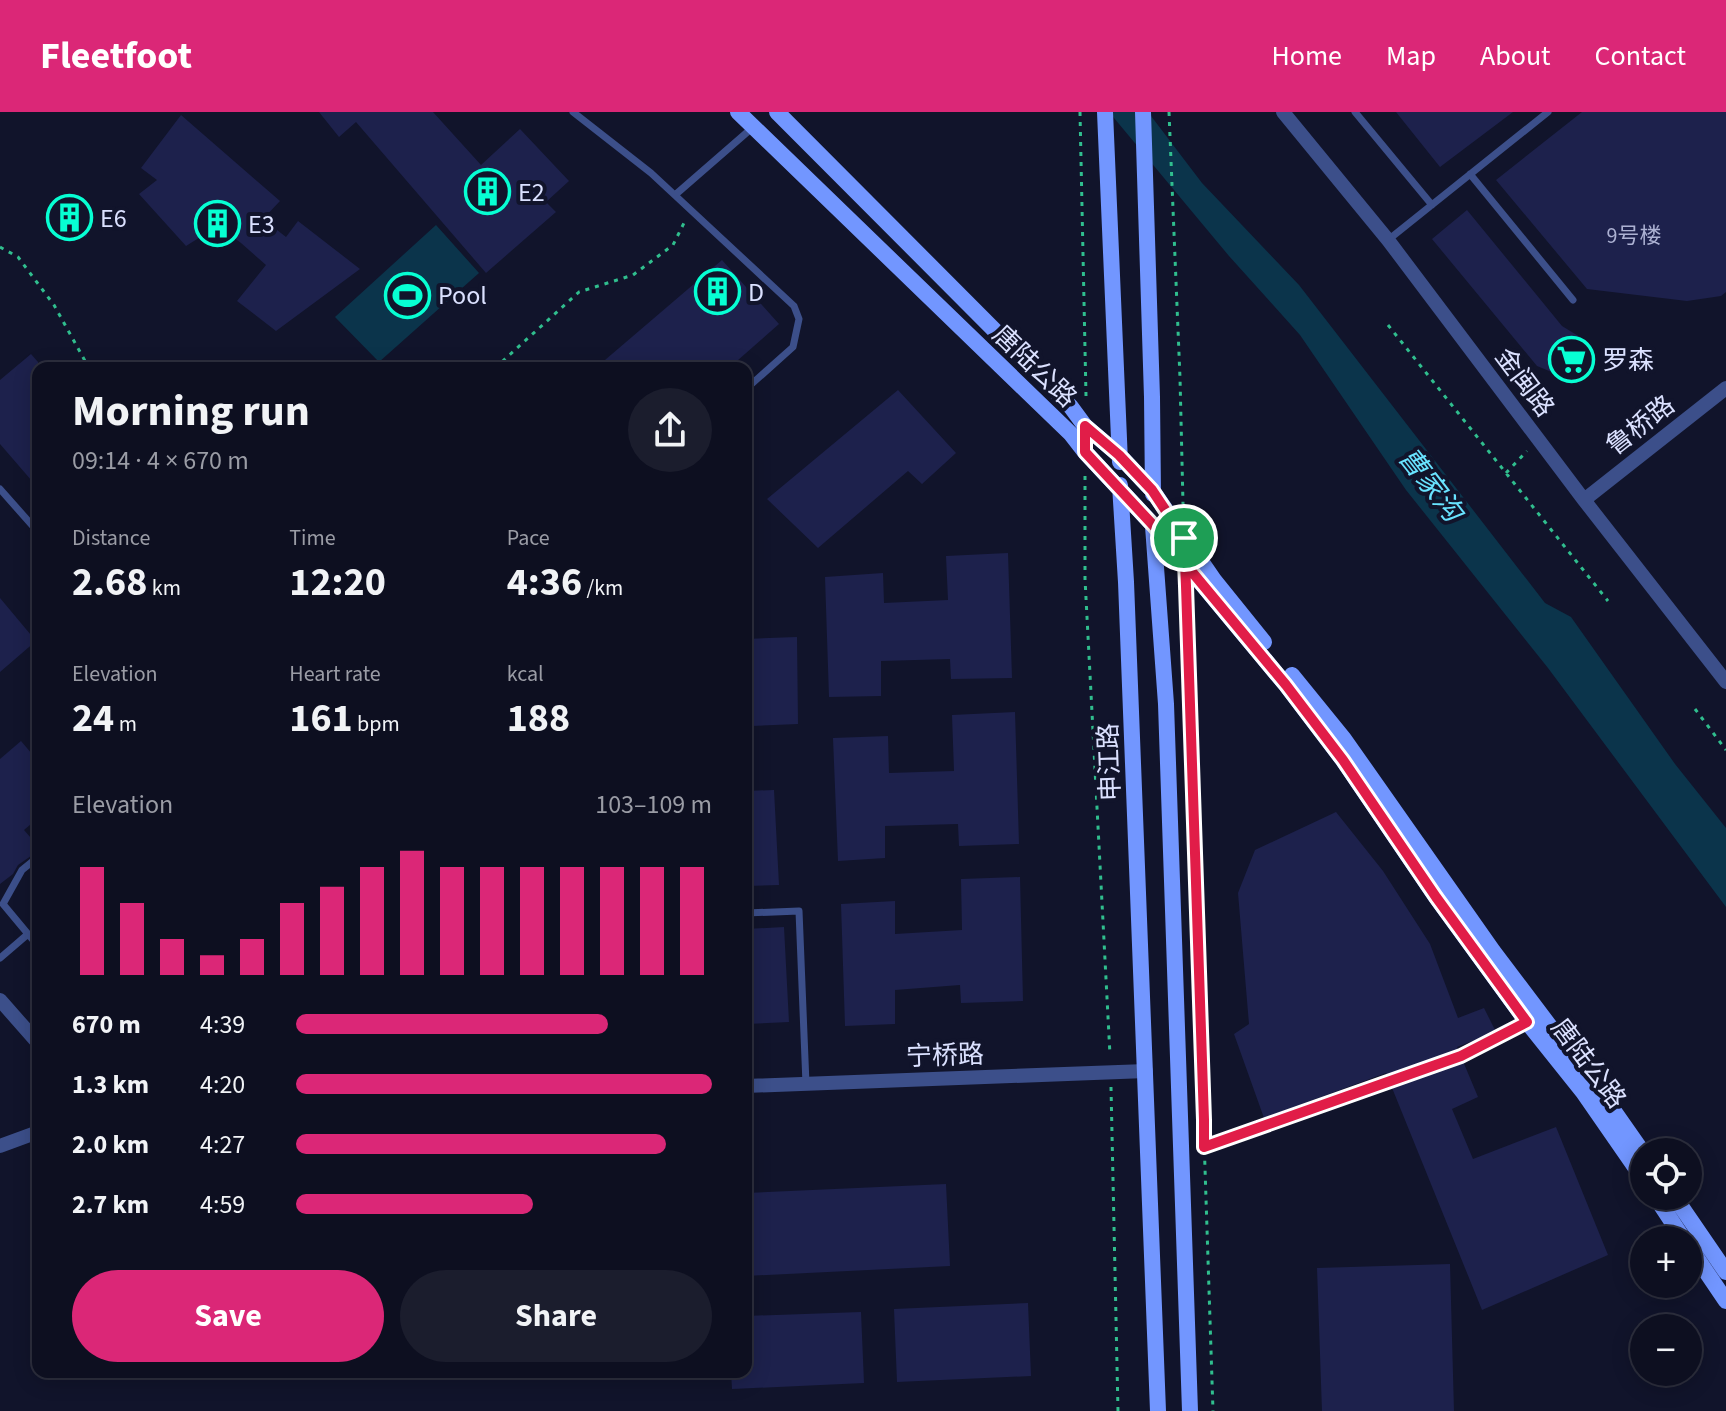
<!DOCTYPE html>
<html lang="en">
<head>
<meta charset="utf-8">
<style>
  body { margin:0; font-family:"Source Sans 3","Noto Sans SC",sans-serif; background:#1b1d2d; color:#f1f3f6; height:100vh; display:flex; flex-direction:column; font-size:30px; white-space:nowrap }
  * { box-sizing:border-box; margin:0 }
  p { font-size:26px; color:#9a9ca5 }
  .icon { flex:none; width:44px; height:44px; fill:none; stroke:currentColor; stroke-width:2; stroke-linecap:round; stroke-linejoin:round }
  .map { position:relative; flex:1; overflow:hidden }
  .side { position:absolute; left:32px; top:250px; width:720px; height:1016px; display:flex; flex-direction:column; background:#0d0f20; border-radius:16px; box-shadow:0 4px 20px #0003,0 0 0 2px #2d2f3e }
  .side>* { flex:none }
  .fabs { position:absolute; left:1630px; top:1026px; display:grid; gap:16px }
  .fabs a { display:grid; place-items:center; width:72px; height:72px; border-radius:50%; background:#0d0f20; box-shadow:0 4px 20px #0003,0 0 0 2px #2d2f3e; font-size:40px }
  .pin { position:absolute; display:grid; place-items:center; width:68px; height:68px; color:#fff; margin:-34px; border:4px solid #fff; border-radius:50%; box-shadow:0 2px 8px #0007 }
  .round { display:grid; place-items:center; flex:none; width:84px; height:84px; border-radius:42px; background:#1b1d2d }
  .overview { display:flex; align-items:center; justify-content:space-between; height:136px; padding:0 40px }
  h1 { font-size:44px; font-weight:700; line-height:60px }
  .figures { display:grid; grid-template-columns:repeat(3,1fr); gap:12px; height:136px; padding:8px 40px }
  .figures div { display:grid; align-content:center }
  .figures b { font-size:40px; font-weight:700 }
  .figures small { font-size:22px; font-weight:400 }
  .figures p { font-size:22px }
  .chart { height:224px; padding:16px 40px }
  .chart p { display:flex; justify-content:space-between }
  .chart svg { width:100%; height:144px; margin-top:8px; stroke:#db2777; stroke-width:6 }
  .button { display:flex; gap:16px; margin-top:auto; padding:16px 40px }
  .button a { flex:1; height:92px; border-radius:48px; background:#db2777; color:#fff; font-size:32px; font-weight:700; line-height:92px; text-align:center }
  .button a+a { background:#1b1d2d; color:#f1f3f6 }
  ul { padding:0 40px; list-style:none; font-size:26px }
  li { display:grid; grid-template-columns:128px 96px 1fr; align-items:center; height:60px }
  li i { height:20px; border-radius:10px; background:#db2777 }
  header { display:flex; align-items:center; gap:48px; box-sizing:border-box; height:112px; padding:0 40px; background:#db2777; color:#fff }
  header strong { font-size:38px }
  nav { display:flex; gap:44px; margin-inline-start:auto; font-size:28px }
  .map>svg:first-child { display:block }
  .water { fill:#0b344b }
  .building { fill:#1d214c }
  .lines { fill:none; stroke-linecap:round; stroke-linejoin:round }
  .path { stroke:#30be8e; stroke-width:3; stroke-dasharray:4 6; stroke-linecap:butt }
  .lane { stroke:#3c4f8a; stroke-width:7 }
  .street { stroke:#3c4f8a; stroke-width:14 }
  .secondary { stroke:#7296ff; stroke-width:16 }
  .route-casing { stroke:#fff; stroke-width:16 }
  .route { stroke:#e11d48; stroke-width:10 }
  .labels { text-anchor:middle; stroke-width:8; stroke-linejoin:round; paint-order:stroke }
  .number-label { font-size:22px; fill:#acb1d2 }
  .poi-label { font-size:26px; fill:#dbe1ff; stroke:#11142b; text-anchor:start }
  .street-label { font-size:26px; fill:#dbe1ff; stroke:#11142b }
  .water-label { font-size:28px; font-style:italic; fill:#69e3ff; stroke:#11142b }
</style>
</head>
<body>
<header>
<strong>Fleetfoot</strong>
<nav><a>Home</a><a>Map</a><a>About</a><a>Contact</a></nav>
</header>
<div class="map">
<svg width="1726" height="1299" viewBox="0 0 1726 1299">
  <rect width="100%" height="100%" fill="#11142b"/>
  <!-- water -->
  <path class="water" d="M1109 0H1148L1202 71 1299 173 1545 491 1571 505 1675 652 1726 716V795L1548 556 1406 378 1300 223 1229 144Z
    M436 113 479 161 379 250 335 205Z"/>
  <!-- building -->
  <path class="building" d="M319 0H433L481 53 520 17 569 69 546 90 556 100 486 161 356 10 339 25Z
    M1396 0H1513L1440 55Z
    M1582 0H1726V180L1721 184 1687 189 1587 177 1496 68Z
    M181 3 280 89 263 107 286 125 298 109 360 157 276 219 237 189 266 153 241 131 218 114 186 134 139 82 157 68 141 56Z
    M54 89 73 96 82 97 88 102 92 110 86 125 47 110Z
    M1467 98 1562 214 1580 225 1584 244 1579 254 1571 258 1554 261 1537 254 1432 127Z
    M722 148 779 212 729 256H613L605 248Z
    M31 242 38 250V376L0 332V268Z
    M898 278 956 341 922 372 908 359 818 436 767 387Z
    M1008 441 1012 566 951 567 950 547 881 549V584L829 585 825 465 883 461 884 491 948 488 946 444Z
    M0 486 36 529 0 560Z
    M797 525 798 612 751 614V592H746V527Z
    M1015 600 1019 732 959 734 958 712 885 714V746L838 749 833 626 888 624 889 661 954 659 952 603Z
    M21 629 38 649V706L24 718 38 734V739L18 753 13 762 0 772V647Z
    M774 678 779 773 746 774V679Z
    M1336 700 1383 759 1430 832 1458 906 1484 896 1496 920 1457 935 1478 985 1452 997 1473 1047 1556 1015 1608 1143 1482 1198 1386 961 1264 1006 1234 922 1249 912 1238 781 1255 738Z
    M1020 765 1023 889 961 891 960 873 895 878V912L845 914 841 792 895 789V822L962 818 961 767Z
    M784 815 789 910 746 912V817Z
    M946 1072 950 1154 746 1164V1081Z
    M1450 1152 1454 1299H1322L1317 1156Z
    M1028 1191 1031 1264 897 1270 894 1197Z
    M861 1200 864 1271 732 1277 731 1260H746V1204Z"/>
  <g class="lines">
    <!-- path -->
    <path class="path" d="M1080 0 1086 284
      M1169 0 1180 266 1183 392
      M0 135 18 145 54 193 89 256
      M1388 213 1608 489
      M495 256 579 180 633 163 673 133 684 111
      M1506 361 1527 339
      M1085 364V467L1110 943
      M1186 479 1213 1299
      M1695 597 1726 638
      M1111 975 1118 1299
      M1204 1035 1461 944 1510 919"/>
    <!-- lane -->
    <path class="lane" d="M573 0 651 61 794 194 799 207 793 235 746 277
      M1355 0 1432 93
      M1470 62 1573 188
      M675 83 752 16
      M1388 128 1548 0
      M0 377 38 420
      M38 745 22 758 3 792 38 834
      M746 801 799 799 806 972
      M0 846 28 822"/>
    <!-- street -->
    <path class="street" d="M1283 0 1388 128 1584 388 1726 570
      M1584 388 1726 276
      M0 888 38 931
      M746 974 1146 959
      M0 1034 38 1020"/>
    <!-- secondary -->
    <path class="secondary" d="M738 0 1071 322 1085 340 1153 413 1286 573 1343 648 1436 785 1527 910 1583 980 1644 1068
      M777 0 1071 295 1085 314 1119 343 1152 378 1214 468 1264 530
      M1105 0 1120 350
      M1143 0 1152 285 1153 382
      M1120 373 1126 470 1158 1299
      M1153 414 1166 592 1190 1299
      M1292 563 1344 627 1493 839 1616 1002 1644 1042
      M1655 1084 1684 1128
      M1674 1084 1726 1160
      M1688 1133 1726 1189"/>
  </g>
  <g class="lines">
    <defs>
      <path id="route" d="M1184 426 1152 378 1119 343 1085 314V340L1153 413 1286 573 1343 648 1436 785 1527 910 1461 944 1204 1035V1008L1186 474 1184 426"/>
    </defs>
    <!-- route casing -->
    <use href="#route" class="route-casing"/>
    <!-- route -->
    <use href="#route" class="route"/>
  </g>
  <!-- icons -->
  <defs>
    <symbol id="building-ring" viewBox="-11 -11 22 22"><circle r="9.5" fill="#11142b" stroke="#07ffd3" stroke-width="1.5"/><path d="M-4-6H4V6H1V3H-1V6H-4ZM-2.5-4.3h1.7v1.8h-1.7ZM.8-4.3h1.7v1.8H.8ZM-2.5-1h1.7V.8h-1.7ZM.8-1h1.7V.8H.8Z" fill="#07ffd3"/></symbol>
    <symbol id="stadium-ring" viewBox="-11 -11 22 22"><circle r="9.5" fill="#11142b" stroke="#07ffd3" stroke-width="1.5"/><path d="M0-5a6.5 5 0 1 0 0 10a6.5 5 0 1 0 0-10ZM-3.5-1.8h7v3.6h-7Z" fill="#07ffd3"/></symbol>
    <symbol id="supermarket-ring" viewBox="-11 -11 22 22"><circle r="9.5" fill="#11142b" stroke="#07ffd3" stroke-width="1.5"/><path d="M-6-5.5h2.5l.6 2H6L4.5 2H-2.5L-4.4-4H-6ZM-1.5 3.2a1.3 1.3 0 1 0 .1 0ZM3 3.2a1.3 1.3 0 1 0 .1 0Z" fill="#07ffd3"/></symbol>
  </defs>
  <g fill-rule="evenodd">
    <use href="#building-ring" x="462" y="54" width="51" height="51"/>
    <use href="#building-ring" x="44" y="80" width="51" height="51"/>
    <use href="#building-ring" x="192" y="86" width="51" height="51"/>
    <use href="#building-ring" x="692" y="154" width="51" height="51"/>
    <use href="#stadium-ring" x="382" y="158" width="51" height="51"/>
    <use href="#supermarket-ring" x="1546" y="222" width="51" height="51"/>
  </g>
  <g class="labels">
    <!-- number labels -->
    <g class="number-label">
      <text x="1634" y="131">9号楼</text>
    </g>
    <!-- poi labels -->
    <g class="poi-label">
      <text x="518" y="89">E2</text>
      <text x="100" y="115">E6</text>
      <text x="248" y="121">E3</text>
      <text x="748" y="189">D</text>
      <text x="438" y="192">Pool</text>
      <text x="1602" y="257">罗森</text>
    </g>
    <!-- street labels -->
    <g class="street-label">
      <text transform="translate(1035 254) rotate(44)" y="9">唐陆公路</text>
      <text transform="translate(1525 270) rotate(53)" y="9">金闽路</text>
      <text transform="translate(1640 313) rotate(-38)" y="9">鲁桥路</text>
      <text transform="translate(1109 650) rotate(-92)" y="9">申江路</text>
      <text transform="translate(945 943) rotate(-2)" y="9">宁桥路</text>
      <text transform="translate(1589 951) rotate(53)" y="9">唐陆公路</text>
    </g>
    <!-- water labels -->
    <g class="water-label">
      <text transform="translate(1431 372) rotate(52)" y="10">曹家沟</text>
    </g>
  </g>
</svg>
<div class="fabs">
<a><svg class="icon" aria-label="locate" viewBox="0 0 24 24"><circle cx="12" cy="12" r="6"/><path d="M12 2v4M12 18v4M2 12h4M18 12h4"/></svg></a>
<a>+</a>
<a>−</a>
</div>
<div class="pin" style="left:1184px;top:426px;background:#1e9e55"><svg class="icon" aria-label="arrive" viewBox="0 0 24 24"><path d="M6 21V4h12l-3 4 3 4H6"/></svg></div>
<section class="side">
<div class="overview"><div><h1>Morning run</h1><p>09:14 · 4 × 670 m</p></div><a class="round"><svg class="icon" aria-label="share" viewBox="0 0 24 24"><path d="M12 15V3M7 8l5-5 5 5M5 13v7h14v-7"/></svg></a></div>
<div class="figures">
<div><p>Distance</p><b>2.68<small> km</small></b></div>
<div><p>Time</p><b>12:20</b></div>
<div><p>Pace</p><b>4:36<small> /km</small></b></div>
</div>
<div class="figures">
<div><p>Elevation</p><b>24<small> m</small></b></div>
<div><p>Heart rate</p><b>161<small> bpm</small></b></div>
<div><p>kcal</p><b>188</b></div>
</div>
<div class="chart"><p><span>Elevation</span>103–109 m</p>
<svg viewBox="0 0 160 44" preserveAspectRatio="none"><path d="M5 44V11M15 44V22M25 44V33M35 44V38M45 44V33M55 44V22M65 44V17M75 44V11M85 44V6M95 44V11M105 44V11M115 44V11M125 44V11M135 44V11M145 44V11M155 44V11"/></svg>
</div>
<ul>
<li><b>670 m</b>4:39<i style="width:75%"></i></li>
<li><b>1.3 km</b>4:20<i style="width:100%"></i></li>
<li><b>2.0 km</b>4:27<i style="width:89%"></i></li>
<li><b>2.7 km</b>4:59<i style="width:57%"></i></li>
</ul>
<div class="button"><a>Save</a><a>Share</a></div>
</section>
</div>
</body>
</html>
